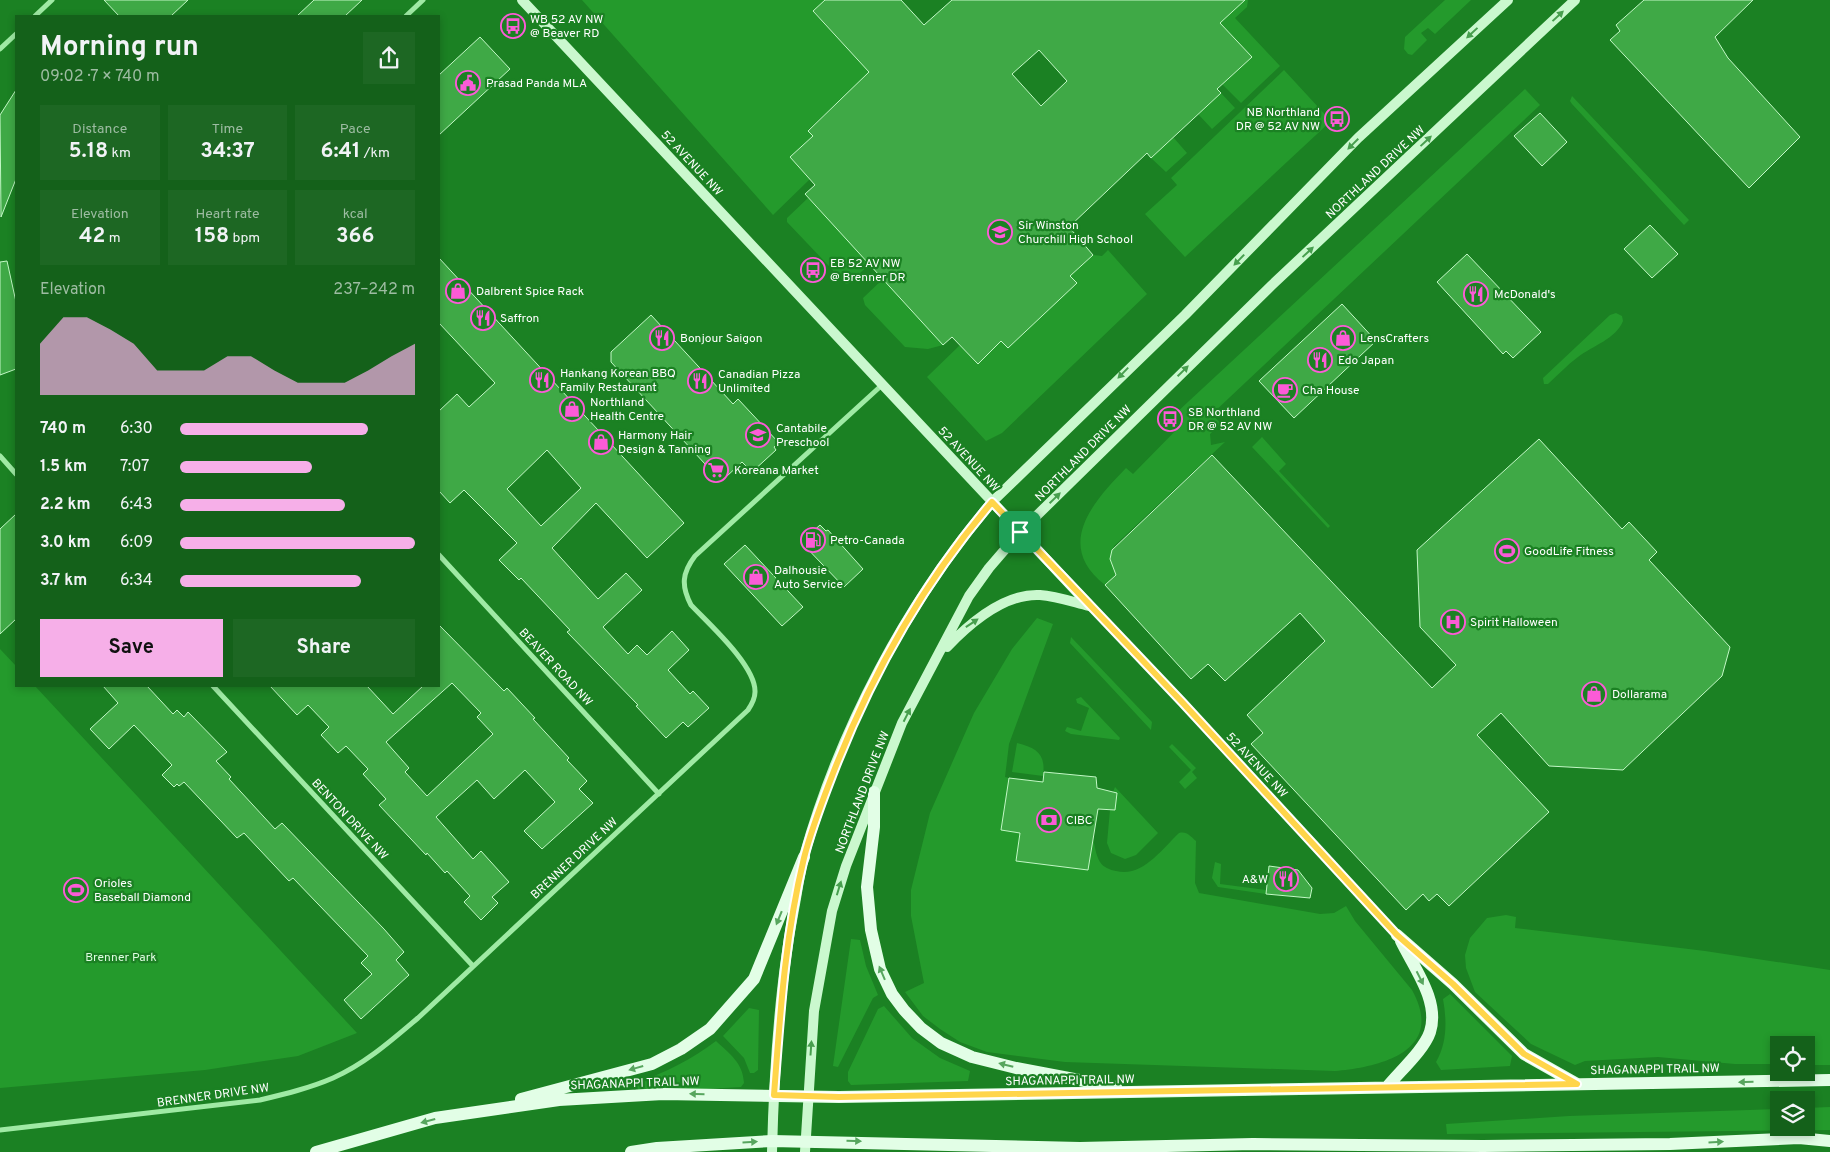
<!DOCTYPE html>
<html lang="en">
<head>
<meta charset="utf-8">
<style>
  body { margin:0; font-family:Overpass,sans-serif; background:#1d6723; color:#f1f3f6; height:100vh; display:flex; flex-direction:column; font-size:19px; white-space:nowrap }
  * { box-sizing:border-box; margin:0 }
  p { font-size:16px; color:#9dbca2 }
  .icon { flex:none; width:28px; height:28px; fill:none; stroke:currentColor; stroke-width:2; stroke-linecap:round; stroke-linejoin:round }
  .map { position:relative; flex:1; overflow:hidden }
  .side { position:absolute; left:15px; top:15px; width:425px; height:672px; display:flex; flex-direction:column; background:#14611a; border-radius:0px; box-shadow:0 2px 8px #0003 }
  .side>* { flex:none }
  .controls { position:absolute; left:1770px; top:1036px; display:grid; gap:10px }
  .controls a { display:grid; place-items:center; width:45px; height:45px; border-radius:0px; background:#14611a; box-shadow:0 2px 8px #0003; font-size:25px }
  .pin { position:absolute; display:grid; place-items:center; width:42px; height:42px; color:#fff; margin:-21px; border-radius:10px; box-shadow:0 2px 8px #0006 }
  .round { display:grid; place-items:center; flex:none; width:52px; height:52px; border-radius:0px; background:#1d6723 }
  .summary { display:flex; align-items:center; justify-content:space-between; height:85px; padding:0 25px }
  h1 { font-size:28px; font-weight:700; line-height:38px }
  .metrics { display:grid; grid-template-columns:repeat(3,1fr); gap:8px; height:85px; padding:5px 25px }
  .metrics div { display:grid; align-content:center; border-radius:0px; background:#1d6723; text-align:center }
  .metrics b { font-size:21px; font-weight:700 }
  .metrics small { font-size:14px; font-weight:400 }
  .metrics p { font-size:14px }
  .chart { height:140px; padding:10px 25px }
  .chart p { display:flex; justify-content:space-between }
  .chart svg { width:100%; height:90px; margin-top:5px; fill:#f6afe8; opacity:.7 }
  .cta { display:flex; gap:10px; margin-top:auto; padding:10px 25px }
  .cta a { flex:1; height:58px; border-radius:0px; background:#f6afe8; color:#111; font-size:20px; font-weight:700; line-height:58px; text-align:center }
  .cta a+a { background:#1d6723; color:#f1f3f6 }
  ul { padding:0 25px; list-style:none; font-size:16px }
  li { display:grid; grid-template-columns:80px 60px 1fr; align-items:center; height:38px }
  li i { height:12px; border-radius:6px; background:#f6afe8 }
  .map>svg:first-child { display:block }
  .green { fill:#249a2c }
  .building { fill:#3fa946; stroke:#c3f8c6; fill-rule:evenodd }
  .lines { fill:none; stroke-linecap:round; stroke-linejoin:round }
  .street { stroke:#9feaa4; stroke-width:5 }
  .secondary { stroke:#caf8ce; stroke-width:10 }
  .primary { stroke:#e2fee6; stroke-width:12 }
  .oneway { fill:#479f4e }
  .oneway2 { fill:#57a65e }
  .route-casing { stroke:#fff; stroke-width:10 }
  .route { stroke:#ffd54a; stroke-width:6 }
  .labels { text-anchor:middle; stroke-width:4.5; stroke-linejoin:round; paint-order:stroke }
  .poi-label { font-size:12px; fill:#fff; stroke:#1b8123; text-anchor:start }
  .street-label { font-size:12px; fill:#fff; stroke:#1b8123 }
  .park-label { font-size:12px; fill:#defbe0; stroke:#1b8123 }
</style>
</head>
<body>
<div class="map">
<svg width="1830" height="1152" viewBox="0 0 1830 1152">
  <rect width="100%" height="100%" fill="#1b8123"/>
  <!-- green -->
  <path class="green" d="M582 0H825L813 12 862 64H878L808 130 813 136 790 157 810 179 773 215Z
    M1245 0H1248L1247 7 1235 18 1280 66 1241 103 1222 84 1252 57 1220 23Z
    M1445 0H1471L1435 34 1428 28 1421 33 1427 40 1412 55 1408 54 1404 49 1405 37Z
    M1284 70 1331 121 1185 257 1145 214 1177 185 1171 178Z
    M1525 89 1540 105 1212 414 1221 424 1210 434 1211 445 1225 442 1114 546 1110 559 1116 574 1105 585C1054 545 1093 502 1126 468L1133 474 1183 423 1175 414Z
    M1221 93 1235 108 1212 129 1198 114Z
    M1572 96 1689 220 1684 225 1572 104 1570 101Z
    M1173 137 1187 153 1166 172 1151 158Z
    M808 198 870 264 849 283 846 284 787 222V218Z
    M1108 250 1147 294 1002 433 986 441 927 377 960 345 978 364 1001 341 1008 347 1076 283 1070 276 1093 255 1102 256Z
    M883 279 943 345 928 349 905 347 865 305 863 298Z
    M1616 313 1622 316 1623 321C1616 339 1592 346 1578 357 1567 365 1558 375 1548 384H1544L1543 378 1610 315Z
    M1262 437 1286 464 1279 471 1330 526 1328 528 1252 447Z
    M1037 618 1053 624 1009 744 1005 777 1009 778 1001 830 1020 833 1016 861 1088 870 1093 839C1095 846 1096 856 1100 862 1103 867 1110 870 1116 871 1142 878 1162 849 1179 833 1187 831 1190 836 1196 841L1195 883 1199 893 1320 914 1334 913 1346 906 1355 921 1412 990C1446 1051 1381 1067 1335 1071L1065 1062 987 1052 960 1042 940 1029 923 1016 905 992 924 983 911 916V890L930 813 974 713 1012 649Z
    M1071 637 1152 722 1151 730 1070 643Z
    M0 649 16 666V686H35L357 1033 298 1056 205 1070 0 1088Z
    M1081 697 1120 738 1119 740 1071 734 1065 731 1067 727 1081 731 1089 708 1077 703 1076 699Z
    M1017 743C1037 748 1046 754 1043 776L1012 772Z
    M1172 744 1196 768 1192 772 1197 778 1185 789 1179 782 1191 770 1169 747Z
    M1115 787 1158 833 1136 855 1125 859 1111 853 1107 843 1110 810H1115L1117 794 1113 792Z
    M1215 862 1221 864 1220 884 1266 890V894L1218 887 1212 878Z
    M1506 915 1516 917 1515 928 1705 951 1830 970V1065H1806V1045H1779V1064H1735L1658 1057 1585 1061 1575 1065 1531 1044 1475 992 1466 968 1465 955 1470 938 1487 918Z
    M851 939 860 940 866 966 878 995 873 998 838 1067 833 1066Z
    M1450 994 1512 1056 1510 1066 1441 1070 1436 1062C1447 1043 1447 1021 1443 999Z
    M884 1006 912 1038 940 1058 970 1071 968 1081 851 1085 848 1081V1072L878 1009Z
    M749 1008 759 1010 758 1070 754 1073H750L744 1058 723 1036Z
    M716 1041C730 1054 743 1063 744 1083L741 1087 639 1093 636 1083C666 1072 691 1060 716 1041Z
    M1830 1107V1130L1447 1134 1446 1124 1569 1116 1779 1109V1128H1806V1108Z"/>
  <!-- building -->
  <path class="building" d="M104 0H188L171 16H119Z
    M314 0H362L345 16H297Z
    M825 0H901L924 25 952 0H1245L1220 23 1252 57 1217 89 1221 93 1151 158 1147 153 1069 227 1093 255 1070 276 1077 283 1008 348 1001 341 978 364 952 337 943 345 805 194 815 185 790 157 813 136 808 131 869 72 813 11ZM1039 50 1067 81 1041 106 1012 74Z
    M1644 0H1753L1715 37 1728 58 1800 137 1749 188 1610 40 1620 31 1616 25Z
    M480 37 510 69 439 135V75Z
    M16 90V179L1 217 0 115Z
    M1540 113 1567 142 1542 166 1514 136Z
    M1650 225 1678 254 1652 278 1624 249Z
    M1467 254 1541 332 1513 358 1506 351 1503 354 1437 282Z
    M439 258 684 523 647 558 596 503 552 548 598 599 626 573 642 590 603 627 628 654 637 645 647 655 672 631 689 650 668 670 690 694 693 691 709 708 688 727 683 722 666 738 636 706 638 705 567 632 570 630 521 578 519 580 499 560 517 543 464 490 450 503 439 491V411L457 394 469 407 495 383 439 323ZM547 450 581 488 541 526 507 489Z
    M7 261 16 302V369L0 375V262Z
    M1342 304 1376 341 1294 418 1259 381Z
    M651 315 733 404 738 399 779 443 774 447 776 450 752 472 742 462 726 477H717L611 362V352Z
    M1539 439 1622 529 1629 522 1657 552 1649 560 1730 647 1722 676 1623 770 1549 766 1501 713 1477 735 1549 812 1449 906 1437 894 1429 901 1423 894 1406 910 1251 744 1263 733 1247 715 1325 641 1300 613 1225 681 1208 664 1191 679 1105 585 1116 575 1110 559 1112 550 1212 455 1432 688 1456 665 1420 627 1417 550Z
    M16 514V619L0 634V529Z
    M820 525 826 531 828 530 863 569 844 587 801 542Z
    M745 545 803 607 782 626 724 564Z
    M439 625 504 691 507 688 535 718 533 719 569 758 567 760 587 781 579 789 593 803 542 849 524 831 555 802 525 770 494 799 477 780 436 817 473 859 481 851 509 882 492 897 498 903 481 920 464 902 470 896 447 871 445 873 427 853 426 855 379 805 386 799 363 774 368 769 346 746 338 753 321 735 329 727 308 705 297 715 270 686H367L393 714 423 686H439ZM452 683 481 713 477 717 493 734 427 796 405 772 409 768 386 742Z
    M103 686H147L173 714 177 710 184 717 188 712 227 752 216 761 231 777 229 779 275 829 282 823 384 929 404 952 396 960 409 975 361 1019 344 1000 372 974 361 963 368 956 293 878 289 881 244 833 237 838 184 782 179 786 177 784 174 787 162 775 172 765 134 725 109 749 90 729 118 703Z
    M1044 772 1096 777 1097 788 1117 793 1115 810 1098 809 1088 870 1016 861 1020 833 1001 830 1009 778 1043 782Z
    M1269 866 1298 870 1312 888 1310 898 1266 894Z"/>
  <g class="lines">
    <!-- street -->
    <path class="street" d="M35 16 52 0
      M406 16 423 0
      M0 49 16 34
      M0 456 16 474
      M439 555 659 794
      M1090 606 1182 702 1397 934
      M213 686 473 966
      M0 1130 260 1100C285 1094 310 1088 333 1078 365 1064 392 1040 418 1018L748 710C752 704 755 699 755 692 756 666 709 624 691 605 681 586 682 573 695 556L882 385"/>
    <!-- secondary -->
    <path class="secondary" d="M522 0 1090 606
      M947 647C970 623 1004 593 1040 595 1056 596 1073 602 1089 606
      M772 1152C774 1069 779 985 795 904 798 888 800 872 804 856 840 729 906 603 992 502L1185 315 1358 138 1508 0
      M805 1152 814 1011 832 911 846 866 902 723 969 596 989 568 1020 532 1172 383 1272 285 1575 0"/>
    <!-- primary -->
    <path class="primary" d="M874 792V827L867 887 871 930 880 969 892 994 904 1010 921 1028 941 1043 972 1057 1016 1068 1116 1087
      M1397 935 1453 984 1524 1054 1577 1084
      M1387 1087C1399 1072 1424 1050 1430 1032 1440 1001 1414 968 1401 941
      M521 1099 652 1064 681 1049 710 1029 754 979 804 857
      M316 1152 435 1118 559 1100 663 1094 839 1097 1830 1080
      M631 1152 657 1148 772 1141 1080 1148 1253 1144 1483 1146 1670 1144 1799 1138 1830 1141"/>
  </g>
  <!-- one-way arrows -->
  <defs><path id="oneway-solid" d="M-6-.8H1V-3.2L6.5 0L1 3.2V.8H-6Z" transform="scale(1.25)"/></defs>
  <g class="oneway">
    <use href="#oneway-solid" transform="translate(1558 16) rotate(-43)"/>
    <use href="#oneway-solid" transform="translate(1472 33) rotate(137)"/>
    <use href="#oneway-solid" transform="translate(1426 141) rotate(-43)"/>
    <use href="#oneway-solid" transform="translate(1353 144) rotate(135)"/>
    <use href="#oneway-solid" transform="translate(1308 252) rotate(-43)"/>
    <use href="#oneway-solid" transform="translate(1239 260) rotate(134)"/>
    <use href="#oneway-solid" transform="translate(1183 371) rotate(-44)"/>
    <use href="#oneway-solid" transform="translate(1123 373) rotate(134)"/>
    <use href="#oneway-solid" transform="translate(1055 498) rotate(-44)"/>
    <use href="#oneway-solid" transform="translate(972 623) rotate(-34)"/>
    <use href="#oneway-solid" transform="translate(907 715) rotate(-63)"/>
    <use href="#oneway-solid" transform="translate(839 888) rotate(-73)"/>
    <use href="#oneway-solid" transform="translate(811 1048) rotate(-86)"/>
  </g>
  <g class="oneway2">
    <use href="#oneway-solid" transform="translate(779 918) rotate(112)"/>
    <use href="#oneway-solid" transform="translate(882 973) rotate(-113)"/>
    <use href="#oneway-solid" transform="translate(1420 978) rotate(63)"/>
    <use href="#oneway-solid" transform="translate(1006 1065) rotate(-166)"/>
    <use href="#oneway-solid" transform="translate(636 1068) rotate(164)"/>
    <use href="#oneway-solid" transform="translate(1746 1082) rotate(179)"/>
    <use href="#oneway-solid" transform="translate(697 1094) rotate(-179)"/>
    <use href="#oneway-solid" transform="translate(428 1121) rotate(165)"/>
    <use href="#oneway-solid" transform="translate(854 1141) rotate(2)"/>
    <use href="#oneway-solid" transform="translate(750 1142) rotate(-3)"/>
    <use href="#oneway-solid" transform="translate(1716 1142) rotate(-3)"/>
  </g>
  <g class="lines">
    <defs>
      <path id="route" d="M992 502 1182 702 1397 935 1453 984 1524 1054 1577 1084 839 1097 774 1095C780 1015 785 936 804 858 811 830 822 802 832 776 870 677 923 583 992 502Z"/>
    </defs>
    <!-- route casing -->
    <use href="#route" class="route-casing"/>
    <!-- route -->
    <use href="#route" class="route"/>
  </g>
  <!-- icons -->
  <defs>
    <symbol id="bus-ring" viewBox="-11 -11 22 22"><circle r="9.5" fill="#1b8123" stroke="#fc5bd7" stroke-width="1.5"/><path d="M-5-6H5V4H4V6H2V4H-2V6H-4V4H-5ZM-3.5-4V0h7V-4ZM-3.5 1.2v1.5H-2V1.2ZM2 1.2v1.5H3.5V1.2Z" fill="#fc5bd7"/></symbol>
    <symbol id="civic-ring" viewBox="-11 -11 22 22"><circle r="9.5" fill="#1b8123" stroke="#fc5bd7" stroke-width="1.5"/><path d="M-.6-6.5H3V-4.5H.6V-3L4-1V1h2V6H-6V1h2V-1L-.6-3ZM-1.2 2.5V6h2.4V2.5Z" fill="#fc5bd7"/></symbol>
    <symbol id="school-ring" viewBox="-11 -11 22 22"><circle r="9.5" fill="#1b8123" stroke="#fc5bd7" stroke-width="1.5"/><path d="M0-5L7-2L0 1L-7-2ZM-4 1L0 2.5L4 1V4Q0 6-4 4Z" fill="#fc5bd7"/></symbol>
    <symbol id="shop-ring" viewBox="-11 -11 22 22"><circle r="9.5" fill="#1b8123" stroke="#fc5bd7" stroke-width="1.5"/><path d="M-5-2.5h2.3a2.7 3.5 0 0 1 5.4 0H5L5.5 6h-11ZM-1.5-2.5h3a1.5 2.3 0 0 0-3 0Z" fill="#fc5bd7"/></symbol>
    <symbol id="restaurant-ring" viewBox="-11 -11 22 22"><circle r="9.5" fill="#1b8123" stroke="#fc5bd7" stroke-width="1.5"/><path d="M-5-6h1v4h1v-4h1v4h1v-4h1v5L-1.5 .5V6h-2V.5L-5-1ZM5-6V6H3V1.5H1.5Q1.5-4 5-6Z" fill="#fc5bd7"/></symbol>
    <symbol id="cafe-ring" viewBox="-11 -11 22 22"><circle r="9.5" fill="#1b8123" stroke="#fc5bd7" stroke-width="1.5"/><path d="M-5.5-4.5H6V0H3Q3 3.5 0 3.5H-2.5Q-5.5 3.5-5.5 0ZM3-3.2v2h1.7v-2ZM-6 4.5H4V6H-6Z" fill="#fc5bd7"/></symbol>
    <symbol id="supermarket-ring" viewBox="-11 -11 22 22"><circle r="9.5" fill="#1b8123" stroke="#fc5bd7" stroke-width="1.5"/><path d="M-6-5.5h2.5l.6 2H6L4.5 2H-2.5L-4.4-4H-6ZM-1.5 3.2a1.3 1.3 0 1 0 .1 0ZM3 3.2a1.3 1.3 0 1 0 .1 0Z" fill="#fc5bd7"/></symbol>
    <symbol id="fuel-ring" viewBox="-11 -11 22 22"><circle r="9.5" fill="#1b8123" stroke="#fc5bd7" stroke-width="1.5"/><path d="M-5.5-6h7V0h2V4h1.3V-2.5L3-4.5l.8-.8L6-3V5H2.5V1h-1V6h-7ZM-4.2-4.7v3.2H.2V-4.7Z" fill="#fc5bd7"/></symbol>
    <symbol id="stadium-ring" viewBox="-11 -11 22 22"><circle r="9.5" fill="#1b8123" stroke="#fc5bd7" stroke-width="1.5"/><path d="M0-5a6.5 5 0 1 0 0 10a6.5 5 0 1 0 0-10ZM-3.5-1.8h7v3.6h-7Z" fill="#fc5bd7"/></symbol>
    <symbol id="hospital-ring" viewBox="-11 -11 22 22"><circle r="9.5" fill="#1b8123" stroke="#fc5bd7" stroke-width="1.5"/><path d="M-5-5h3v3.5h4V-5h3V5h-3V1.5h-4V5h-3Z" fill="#fc5bd7"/></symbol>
    <symbol id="bank-ring" viewBox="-11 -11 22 22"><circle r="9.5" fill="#1b8123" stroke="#fc5bd7" stroke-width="1.5"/><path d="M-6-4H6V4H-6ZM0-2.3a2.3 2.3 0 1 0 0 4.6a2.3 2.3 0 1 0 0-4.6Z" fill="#fc5bd7"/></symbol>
  </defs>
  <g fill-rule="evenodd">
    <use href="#bus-ring" x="499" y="12" width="28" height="28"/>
    <use href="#civic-ring" x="454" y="69" width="28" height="28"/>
    <use href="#bus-ring" x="1323" y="105" width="28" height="28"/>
    <use href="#school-ring" x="986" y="218" width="28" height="28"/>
    <use href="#bus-ring" x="799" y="256" width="28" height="28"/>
    <use href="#shop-ring" x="444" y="277" width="28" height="28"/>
    <use href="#restaurant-ring" x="1462" y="280" width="28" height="28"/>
    <use href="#restaurant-ring" x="469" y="304" width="28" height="28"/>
    <use href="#restaurant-ring" x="648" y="324" width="28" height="28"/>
    <use href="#shop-ring" x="1329" y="324" width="28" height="28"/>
    <use href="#restaurant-ring" x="1306" y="346" width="28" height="28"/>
    <use href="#restaurant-ring" x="528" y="366" width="28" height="28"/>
    <use href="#restaurant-ring" x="686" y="367" width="28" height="28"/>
    <use href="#cafe-ring" x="1271" y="376" width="28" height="28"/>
    <use href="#shop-ring" x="558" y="395" width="28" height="28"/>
    <use href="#bus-ring" x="1156" y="405" width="28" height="28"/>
    <use href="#school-ring" x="744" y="421" width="28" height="28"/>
    <use href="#shop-ring" x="587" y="428" width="28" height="28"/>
    <use href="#supermarket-ring" x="702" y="456" width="28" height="28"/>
    <use href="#fuel-ring" x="799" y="526" width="28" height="28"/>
    <use href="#stadium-ring" x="1493" y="537" width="28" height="28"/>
    <use href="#shop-ring" x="742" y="563" width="28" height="28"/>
    <use href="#hospital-ring" x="1439" y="608" width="28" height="28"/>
    <use href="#shop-ring" x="1580" y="680" width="28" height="28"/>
    <use href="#bank-ring" x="1035" y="806" width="28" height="28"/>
    <use href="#restaurant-ring" x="1272" y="865" width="28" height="28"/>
    <use href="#stadium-ring" x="62" y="876" width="28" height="28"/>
  </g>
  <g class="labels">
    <!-- poi labels -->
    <g class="poi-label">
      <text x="530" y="23">WB 52 AV NW<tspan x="530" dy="14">@ Beaver RD</tspan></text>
      <text x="486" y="87">Prasad Panda MLA</text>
      <text x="1320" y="116" text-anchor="end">NB Northland<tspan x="1320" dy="14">DR @ 52 AV NW</tspan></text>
      <text x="1018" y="229">Sir Winston<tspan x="1018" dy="14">Churchill High School</tspan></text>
      <text x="830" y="267">EB 52 AV NW<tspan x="830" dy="14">@ Brenner DR</tspan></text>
      <text x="476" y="295">Dalbrent Spice Rack</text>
      <text x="1494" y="298">McDonald's</text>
      <text x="500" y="322">Saffron</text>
      <text x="680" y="342">Bonjour Saigon</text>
      <text x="1360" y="342">LensCrafters</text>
      <text x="1338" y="364">Edo Japan</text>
      <text x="560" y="377">Hankang Korean BBQ<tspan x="560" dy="14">Family Restaurant</tspan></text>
      <text x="718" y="378">Canadian Pizza<tspan x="718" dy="14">Unlimited</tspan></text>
      <text x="1302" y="394">Cha House</text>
      <text x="590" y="406">Northland<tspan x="590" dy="14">Health Centre</tspan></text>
      <text x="1188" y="416">SB Northland<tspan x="1188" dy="14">DR @ 52 AV NW</tspan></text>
      <text x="776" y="432">Cantabile<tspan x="776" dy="14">Preschool</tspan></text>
      <text x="618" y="439">Harmony Hair<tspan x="618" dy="14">Design &amp; Tanning</tspan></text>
      <text x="734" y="474">Koreana Market</text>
      <text x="830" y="544">Petro-Canada</text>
      <text x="1524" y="555">GoodLife Fitness</text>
      <text x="774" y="574">Dalhousie<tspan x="774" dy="14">Auto Service</tspan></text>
      <text x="1470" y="626">Spirit Halloween</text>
      <text x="1612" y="698">Dollarama</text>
      <text x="1066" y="824">CIBC</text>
      <text x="1268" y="883" text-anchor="end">A&amp;W</text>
      <text x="94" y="887">Orioles<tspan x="94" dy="14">Baseball Diamond</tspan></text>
    </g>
    <!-- street labels -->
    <g class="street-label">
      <text transform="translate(692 163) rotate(47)" y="4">52 AVENUE NW</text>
      <text transform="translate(1375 172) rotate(-43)" y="4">NORTHLAND DRIVE NW</text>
      <text transform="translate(1083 453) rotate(-45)" y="4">NORTHLAND DRIVE NW</text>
      <text transform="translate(969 459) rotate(47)" y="4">52 AVENUE NW</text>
      <text transform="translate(556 667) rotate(47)" y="4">BEAVER ROAD NW</text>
      <text transform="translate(1257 765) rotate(47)" y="4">52 AVENUE NW</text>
      <text transform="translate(862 792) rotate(-69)" y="4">NORTHLAND DRIVE NW</text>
      <text transform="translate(350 819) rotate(47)" y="4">BENTON DRIVE NW</text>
      <text transform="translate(574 858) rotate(-43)" y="4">BRENNER DRIVE NW</text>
      <text transform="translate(1655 1069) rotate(-1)" y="4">SHAGANAPPI TRAIL NW</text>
      <text transform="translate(1070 1080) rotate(-1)" y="4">SHAGANAPPI TRAIL NW</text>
      <text transform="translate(635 1083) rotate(-2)" y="4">SHAGANAPPI TRAIL NW</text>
      <text transform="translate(213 1095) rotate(-8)" y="4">BRENNER DRIVE NW</text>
    </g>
    <!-- park labels -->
    <g class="park-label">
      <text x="121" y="961">Brenner Park</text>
    </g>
  </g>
</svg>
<div class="controls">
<a><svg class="icon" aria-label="locate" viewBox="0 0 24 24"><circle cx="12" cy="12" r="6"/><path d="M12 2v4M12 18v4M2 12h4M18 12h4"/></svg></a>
<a><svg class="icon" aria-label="layers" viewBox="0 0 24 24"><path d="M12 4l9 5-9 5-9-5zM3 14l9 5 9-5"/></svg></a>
</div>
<div class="pin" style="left:1020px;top:532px;background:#1e9e55"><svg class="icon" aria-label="arrive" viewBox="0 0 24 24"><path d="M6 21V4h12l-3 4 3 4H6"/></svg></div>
<section class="side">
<div class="summary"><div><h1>Morning run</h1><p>09:02 · 7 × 740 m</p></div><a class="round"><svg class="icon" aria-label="share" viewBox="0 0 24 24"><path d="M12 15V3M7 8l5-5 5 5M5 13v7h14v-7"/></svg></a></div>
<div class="metrics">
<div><p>Distance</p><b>5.18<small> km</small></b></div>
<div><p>Time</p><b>34:37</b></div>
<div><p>Pace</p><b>6:41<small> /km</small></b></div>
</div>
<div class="metrics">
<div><p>Elevation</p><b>42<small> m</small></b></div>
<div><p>Heart rate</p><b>158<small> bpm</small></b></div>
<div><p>kcal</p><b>366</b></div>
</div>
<div class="chart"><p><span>Elevation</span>237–242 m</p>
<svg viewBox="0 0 160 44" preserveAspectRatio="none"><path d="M0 44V19L10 6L20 6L30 12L40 19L50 32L60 32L70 32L80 25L90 25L100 32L110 38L120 38L130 38L140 32L150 25L160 19V44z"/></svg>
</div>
<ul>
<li><b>740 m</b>6:30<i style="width:80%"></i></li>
<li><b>1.5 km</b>7:07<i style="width:56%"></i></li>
<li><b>2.2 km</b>6:43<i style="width:70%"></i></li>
<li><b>3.0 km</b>6:09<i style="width:100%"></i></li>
<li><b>3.7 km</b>6:34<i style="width:77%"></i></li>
</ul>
<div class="cta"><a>Save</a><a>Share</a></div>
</section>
</div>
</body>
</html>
